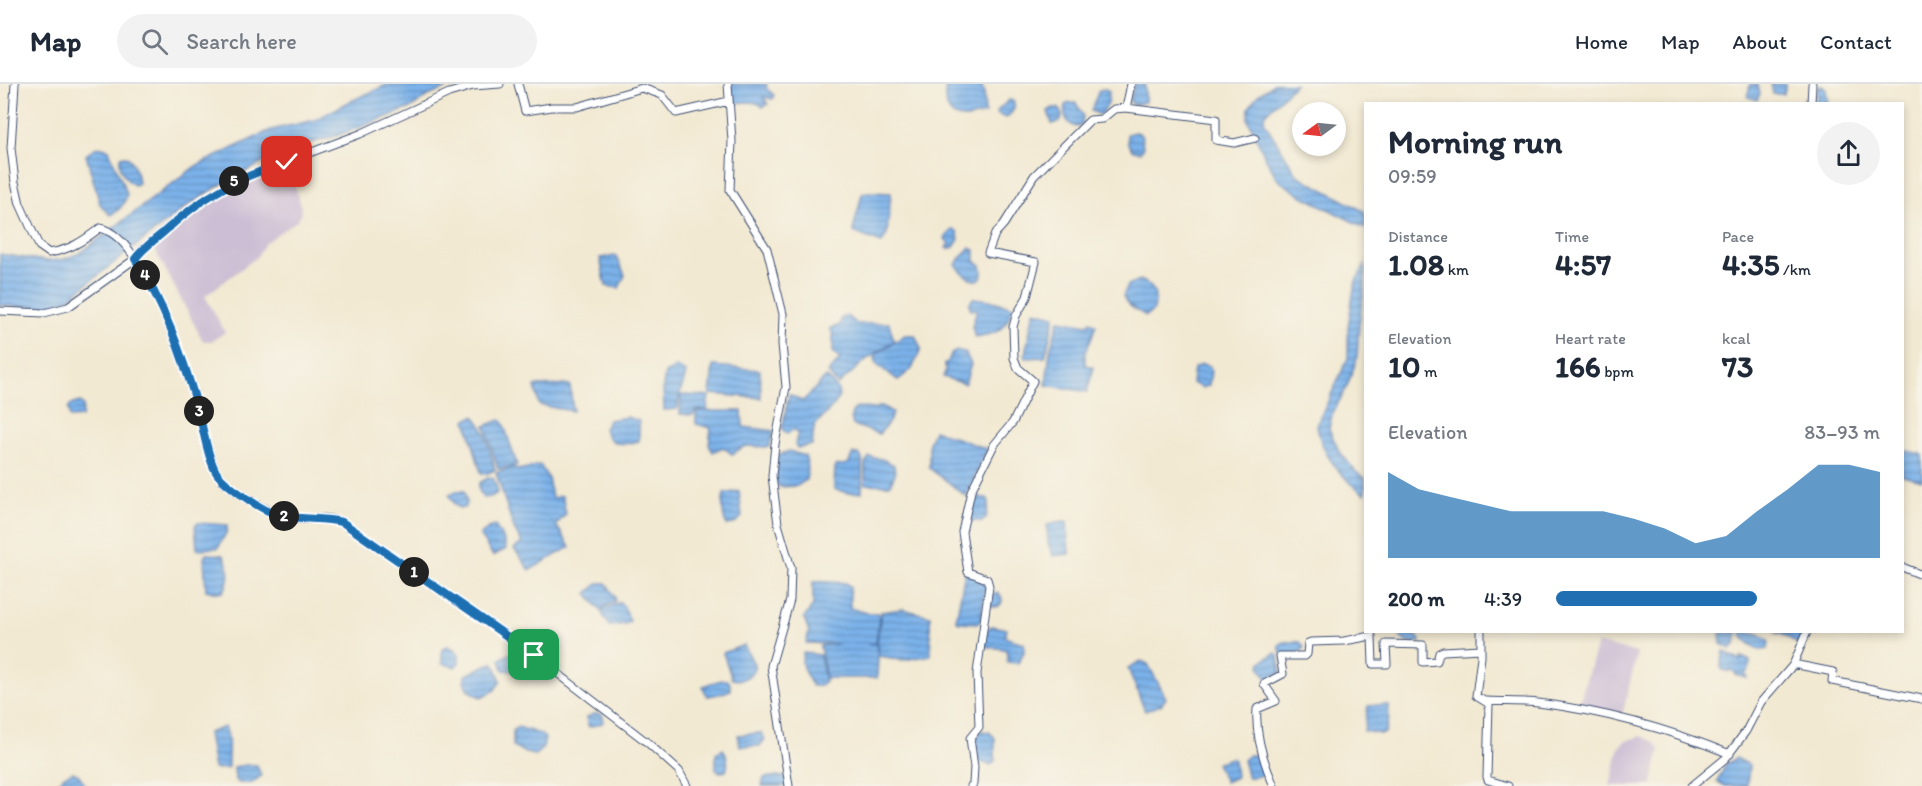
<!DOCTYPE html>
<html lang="en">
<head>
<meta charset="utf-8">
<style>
  body { margin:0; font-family:Itim,sans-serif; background:#f2f2f3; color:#1f2937; height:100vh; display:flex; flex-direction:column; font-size:22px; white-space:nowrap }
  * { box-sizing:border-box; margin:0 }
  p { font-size:20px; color:#747a83 }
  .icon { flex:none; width:33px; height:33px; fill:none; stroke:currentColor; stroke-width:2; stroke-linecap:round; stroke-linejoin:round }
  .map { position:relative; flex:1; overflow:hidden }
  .details { position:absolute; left:1364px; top:18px; width:540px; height:531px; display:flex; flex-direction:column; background:#fff; border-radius:0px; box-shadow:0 3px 9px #0003 }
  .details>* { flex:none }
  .needle { width:39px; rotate:255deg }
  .fabs { position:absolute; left:1292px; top:18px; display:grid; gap:12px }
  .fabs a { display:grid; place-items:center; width:54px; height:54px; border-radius:50%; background:#fff; box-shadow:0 3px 9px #0003; font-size:30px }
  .pin { position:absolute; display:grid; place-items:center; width:51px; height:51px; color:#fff; margin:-26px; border-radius:12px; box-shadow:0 3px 9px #0006 }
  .km { position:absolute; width:30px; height:30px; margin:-15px; border-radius:50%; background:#222; color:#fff; font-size:16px; line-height:30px; text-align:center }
  .round { display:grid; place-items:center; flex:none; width:63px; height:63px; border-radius:32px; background:#f2f2f3 }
  .head { display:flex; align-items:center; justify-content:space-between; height:102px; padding:0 24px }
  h1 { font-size:33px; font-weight:800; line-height:45px }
  .metrics { display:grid; grid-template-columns:repeat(3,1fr); gap:9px; height:102px; padding:6px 24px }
  .metrics div { display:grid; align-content:center }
  .metrics b { font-size:30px; font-weight:800 }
  .metrics small { font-size:16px; font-weight:400 }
  .metrics p { font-size:16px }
  .chart { height:168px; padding:12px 24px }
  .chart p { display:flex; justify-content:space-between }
  .chart svg { width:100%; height:108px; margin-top:6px; fill:#1f6fb2; opacity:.7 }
  ul { padding:0 24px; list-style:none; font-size:20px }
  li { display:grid; grid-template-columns:96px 72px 1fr; align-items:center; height:45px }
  li i { height:15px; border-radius:8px; background:#1f6fb2 }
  header { display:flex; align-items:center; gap:36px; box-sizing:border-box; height:84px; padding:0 30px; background:#fff; border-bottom:2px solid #e0e1e3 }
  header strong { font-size:28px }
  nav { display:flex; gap:33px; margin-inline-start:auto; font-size:21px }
  .search { width:420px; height:54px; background:#f2f2f3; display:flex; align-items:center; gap:15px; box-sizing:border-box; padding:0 21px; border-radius:33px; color:#747a83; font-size:22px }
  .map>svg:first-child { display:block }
  .industrial { fill:#ccbed4 }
  .water { fill:url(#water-rules); stroke:#4b70a4; stroke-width:1.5 }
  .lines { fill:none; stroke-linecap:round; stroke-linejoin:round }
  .minor-casing { stroke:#3b4b6f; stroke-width:9 }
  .minor { stroke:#fff; stroke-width:7 }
  .route-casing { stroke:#fff; stroke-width:12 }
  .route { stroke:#1f6fb2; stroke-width:8 }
</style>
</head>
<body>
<header>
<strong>Map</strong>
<div class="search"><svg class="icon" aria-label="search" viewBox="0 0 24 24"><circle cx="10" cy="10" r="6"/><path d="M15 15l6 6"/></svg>Search here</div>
<nav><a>Home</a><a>Map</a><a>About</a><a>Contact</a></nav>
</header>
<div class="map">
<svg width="1922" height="702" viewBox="0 0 1922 702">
  <defs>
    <pattern id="water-rules" width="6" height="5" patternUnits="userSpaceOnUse" patternTransform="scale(1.5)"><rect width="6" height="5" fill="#7bb2ea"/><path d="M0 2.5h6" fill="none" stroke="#6491c1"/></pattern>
  </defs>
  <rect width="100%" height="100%" fill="#f7f3e8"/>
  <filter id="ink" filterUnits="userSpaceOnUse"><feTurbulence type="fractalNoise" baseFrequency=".0167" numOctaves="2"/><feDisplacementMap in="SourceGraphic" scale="12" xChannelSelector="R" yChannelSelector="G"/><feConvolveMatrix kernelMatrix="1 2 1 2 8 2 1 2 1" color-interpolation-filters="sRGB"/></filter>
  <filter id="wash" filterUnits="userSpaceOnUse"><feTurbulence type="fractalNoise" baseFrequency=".008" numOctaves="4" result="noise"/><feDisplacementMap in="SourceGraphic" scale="24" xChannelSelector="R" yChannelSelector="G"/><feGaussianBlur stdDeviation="1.35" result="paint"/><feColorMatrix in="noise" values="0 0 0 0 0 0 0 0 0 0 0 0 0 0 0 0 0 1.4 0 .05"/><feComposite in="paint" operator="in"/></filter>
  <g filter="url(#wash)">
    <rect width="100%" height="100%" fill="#f2e9d2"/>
    <!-- industrial -->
    <path class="industrial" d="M277 83H287L292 91 301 123V131L295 138 265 159 257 173 205 212 225 248 212 257H203L153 162 156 157 172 147 185 130 241 97Z
      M1597 559 1637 569 1622 632 1578 623Z
      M1641 652 1653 657 1660 666 1651 702H1610L1618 666 1624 658Z"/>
    <!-- water -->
    <path class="water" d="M389 0H457L426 13 413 23 336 52 293 64 225 98 187 122 65 217C42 226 23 224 0 221V170L46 177 62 176 80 169 196 82 271 46 315 36 349 18Z
      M730 0H767L766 4 774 11 773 15 763 13 768 20 763 23C756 15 741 19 731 19Z
      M947 0H981L984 8 985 30C979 31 971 34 965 34 946 35 942 15 947 0Z
      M1134 0H1145V18L1134 21 1130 18Z
      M1274 0H1295L1265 30 1264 36 1268 44 1297 91 1365 128V144L1299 110 1278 96 1265 73 1248 35 1249 24 1258 11Z
      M1750 0 1758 1 1760 10 1757 16 1748 13Z
      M1771 0H1785V5L1783 10H1772Z
      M1822 2 1826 5 1828 19H1816L1818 3Z
      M1105 5 1109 7 1108 20 1101 31 1091 27 1099 6Z
      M1009 16 1013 17C1017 25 1012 28 1006 34L997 30 998 26Z
      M1070 19H1076L1083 31 1082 40 1078 43C1067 42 1063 31 1065 21Z
      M1053 24H1059L1062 32 1061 37 1052 40 1048 27Z
      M1135 48 1139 49 1142 53 1143 65 1140 68 1133 67 1128 60 1127 50Z
      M103 63 109 66 127 110C125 120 119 127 110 131L100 120 86 71 95 64Z
      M125 72C134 76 137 89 138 99L135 101C126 98 117 84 121 73Z
      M867 108 891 109 887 150 882 159 855 149 853 146 862 110Z
      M953 145 957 147 959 155 954 163 948 165 946 164 949 159 944 154Z
      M969 164 975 166V177L981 181C987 207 965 195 956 181L958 177Z
      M616 172 625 191 619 204 606 202 600 174Z
      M1365 181V200L1359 241 1357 275 1346 305 1332 330 1329 345 1339 367 1357 389 1365 394V410C1342 395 1320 369 1317 341L1348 274V243L1353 210 1356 197Z
      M1140 196C1155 202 1157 211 1154 226L1146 232C1137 226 1127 223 1123 212L1128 201Z
      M973 214 989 216 1014 223C1003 246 1001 250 975 253L972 243 977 225 971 226 969 220Z
      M1034 227 1055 232 1045 273 1026 274 1025 270Z
      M847 232 857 240 889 239 894 257 868 274 838 301 828 289 840 275 833 268V251L830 244 840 241 841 234Z
      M1059 236 1088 241 1090 237 1096 241 1085 271V281L1094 283 1087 308 1046 301 1050 266Z
      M905 251H915L921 265 912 285 898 296 876 280 875 271Z
      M957 267 965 268 971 280 965 300 943 293 946 285 944 280 948 278 951 270Z
      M1202 280 1210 282 1211 287 1209 301 1203 304 1192 299 1194 284Z
      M713 282 760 286 761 314 710 310Z
      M676 283 686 288C685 296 682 302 680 309 678 314 679 320 677 325L664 326 663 302 665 289Z
      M826 293C855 315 827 324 815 342 813 346 813 356 812 361L797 364 795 360 798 349 794 345 787 350 782 345 789 310 801 317 804 316Z
      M570 301 573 327 539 321 535 302Z
      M681 311 709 312 707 326H695L693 331 680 330Z
      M80 318 83 322 82 333 70 334 68 325 70 321Z
      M882 322 893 329 889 338 879 350 853 341C850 332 850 328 858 323L873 325Z
      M700 327H742L743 343 774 347 769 363 745 362 732 370 723 363 713 368 709 361 711 344 696 340V328Z
      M474 332C487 345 490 368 495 386L486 390 481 389 466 336Z
      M627 333 639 337V357C621 361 611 363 604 345L609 336Z
      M500 336 503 338 517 381 498 385 485 342Z
      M934 346 987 365 966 412 929 384V359Z
      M1902 366 1922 370V396L1902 391Z
      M789 367 805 372 808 383 806 396 797 402 780 403 775 398 778 371Z
      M853 370H859L862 375V408L848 409 834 405 835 382 848 380Z
      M869 373 882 375 894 381 895 390 890 401 865 400V379Z
      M540 381 548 394 552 414 562 412 566 430 556 441 570 463 530 486 514 465 522 459 514 445 496 389 513 383 518 386Z
      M488 394H493L497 404V409L491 413 483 414 478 404 479 399Z
      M456 407H464L467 419 464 424H460L455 421 449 411Z
      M739 407 742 433 734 440 727 441C721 431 722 420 724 410Z
      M975 413 987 414 989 417 986 434 982 437H970C968 430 969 417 975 413Z
      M1067 437 1069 470 1053 472 1048 459 1047 441Z
      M197 439 227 441V447L218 464 197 465 195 442Z
      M495 442 503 454 506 465 493 472 480 452 488 444Z
      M206 470 223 471C230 482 231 497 223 508H213L206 506 204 474Z
      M965 489H970L986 499 980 538 978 539 959 538 956 536Z
      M813 497 846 499 850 503V524L867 529H877L879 532 876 559 867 560H876L878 573 877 594H826L820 562 838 560 806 559 809 548 804 534 813 522Z
      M599 499H606L615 513V517L600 526 587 509Z
      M988 516a7 7 0 1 1 14 0a7 7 0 1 1-14 0Z
      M620 518 624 523 630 537 625 540 609 542 601 527Z
      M903 525 930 532 931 571 904 576 879 572 877 560 881 528Z
      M992 542 1007 545 1005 552 1007 554 1024 559V568L1018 579 1007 578 1008 571 1005 565 984 562C983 554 984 546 992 542Z
      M1720 548H1737C1737 555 1738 560 1730 565L1721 560Z
      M1742 548C1753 547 1760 549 1769 557L1768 565 1760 566 1748 559 1742 551Z
      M1774 548H1802L1798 560 1786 552Z
      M1403 549 1417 552 1421 558 1408 559 1400 553Z
      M1284 558H1300L1304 563 1302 567 1295 570H1281L1279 561Z
      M744 561 755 582C751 592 744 598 732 595L723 569Z
      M447 562 454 565 459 570V579L455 583 442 579V565Z
      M1724 567 1740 577 1742 573 1750 577 1749 586 1745 589 1747 594 1736 591 1734 587 1731 586 1729 587 1722 586 1721 582Z
      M510 569 516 576 517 582 513 587 503 586 500 575Z
      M803 569 820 571 825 597 819 602H812C806 588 800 586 803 569Z
      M1275 569 1278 571 1281 589 1267 595 1260 582 1261 578Z
      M1141 577 1148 580 1166 614 1161 621 1145 627 1128 584Z
      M494 579 501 597 494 607 481 613C471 608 464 604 465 592L486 581Z
      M722 596H727L730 599V606C724 610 714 611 707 612L703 603 708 600Z
      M1377 621H1386L1388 622 1389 634 1385 649 1380 650 1364 647 1368 622Z
      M593 630H602L604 636 602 639 589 643 586 634Z
      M225 643C231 655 227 671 228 684L214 685 208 649Z
      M518 643 540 650 545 654 543 664 535 671 525 669 513 662V646Z
      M981 647 989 648 995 654V677L991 681 976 677 973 656 974 654Z
      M761 649 765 655 760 662H740L738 651Z
      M723 665C727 670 729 681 726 687L720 688 716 685V669Z
      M1249 671H1255L1259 677 1264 691 1248 694 1243 676Z
      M1231 674 1234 676 1236 693 1225 698 1216 679Z
      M1736 674 1749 681 1747 702H1726L1717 698 1726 680Z
      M247 681H257L261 692 252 699H239L235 696 234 683Z
      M73 688 79 691 84 699 83 702H55L64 692Z
      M777 692 785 693 788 702H762L764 694Z"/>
  </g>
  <g filter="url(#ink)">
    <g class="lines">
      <defs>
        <path id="minor" d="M15 0 11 64 15 98 20 120 39 162 49 169C70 166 83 157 100 144 144 153 185 282 197 322 202 339 209 380 219 392 236 412 275 433 302 435 309 436 317 434 324 434 330 434 336 437 342 438L534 571 648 659 679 687 687 702
          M518 0 525 27 552 23H577L642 4 662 11 676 29 729 17
          M728 0 732 57 730 106 767 165 783 230 782 260 786 303 775 360 772 392 778 440 791 484 790 516 771 582 789 702
          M1811 20 1812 0
          M1126 24 1216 35V56L1234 59 1255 54
          M0 227 44 229 68 223 135 175 142 166 189 125 237 96 360 50 449 9 473 2 500 0
          M1902 483 1922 491
          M1481 548V573L1476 612 1489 620 1487 693 1488 696 1508 702
          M1793 580 1833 588 1832 597 1922 615
          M1487 617C1504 618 1521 617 1538 619 1604 627 1668 645 1730 670
          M971 702 973 700 974 683 970 654 979 643 977 589 989 502 987 495 968 488 962 448 971 407 994 361 1013 338 1033 297 1018 284 1014 274 1013 243 1016 232 1027 213 1036 178 988 169 995 150 1004 140 1034 92 1090 36 1102 35 1114 25 1126 24 1131 0
          M1274 702C1264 679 1255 651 1257 625L1276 617 1264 600 1283 590 1280 572H1305L1307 570 1308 559 1311 558 1344 557 1372 552 1373 580H1387L1386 560 1423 561V578L1437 577 1439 569 1443 567 1481 565
          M1692 702 1726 674 1746 647 1761 618 1793 581 1807 548"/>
      </defs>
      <!-- minor casing -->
      <use href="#minor" class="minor-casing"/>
      <!-- minor -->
      <use href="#minor" class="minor"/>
    </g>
  </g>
  <g class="lines" filter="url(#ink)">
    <defs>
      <path id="route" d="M287 78C239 93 203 112 166 146 155 156 144 163 135 175 164 219 182 271 197 321 202 338 208 379 218 391 227 402 254 420 266 426 291 438 317 432 342 438L534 571"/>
    </defs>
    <!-- route casing -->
    <use href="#route" class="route-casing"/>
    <!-- route -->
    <use href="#route" class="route"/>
  </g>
</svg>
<div class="fabs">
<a><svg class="needle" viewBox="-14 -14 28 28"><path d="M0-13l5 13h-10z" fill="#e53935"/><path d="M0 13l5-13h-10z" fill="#747a83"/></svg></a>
</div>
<div class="pin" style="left:534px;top:571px;background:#1e9e55"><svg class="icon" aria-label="arrive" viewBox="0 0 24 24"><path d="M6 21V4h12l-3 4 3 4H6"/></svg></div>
<div class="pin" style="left:287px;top:78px;background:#d93025"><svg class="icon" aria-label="check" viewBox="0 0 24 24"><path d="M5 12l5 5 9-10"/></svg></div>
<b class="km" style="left:414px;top:488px">1</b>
<b class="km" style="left:284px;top:432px">2</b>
<b class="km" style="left:199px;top:327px">3</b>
<b class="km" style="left:145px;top:191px">4</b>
<b class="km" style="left:234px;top:97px">5</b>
<section class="details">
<div class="head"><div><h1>Morning run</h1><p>09:59</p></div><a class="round"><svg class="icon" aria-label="share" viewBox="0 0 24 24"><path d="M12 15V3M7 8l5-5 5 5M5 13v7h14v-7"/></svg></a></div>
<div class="metrics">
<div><p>Distance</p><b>1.08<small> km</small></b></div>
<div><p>Time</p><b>4:57</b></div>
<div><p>Pace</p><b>4:35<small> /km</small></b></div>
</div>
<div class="metrics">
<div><p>Elevation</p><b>10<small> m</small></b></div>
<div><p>Heart rate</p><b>166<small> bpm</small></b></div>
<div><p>kcal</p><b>73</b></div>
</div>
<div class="chart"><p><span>Elevation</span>83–93 m</p>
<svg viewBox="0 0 160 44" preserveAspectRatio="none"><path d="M0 44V9L10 16L20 19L30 22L40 25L50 25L60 25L70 25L80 28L90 32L100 38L110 35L120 25L130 16L140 6L150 6L160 9V44z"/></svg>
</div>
<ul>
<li><b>200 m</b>4:39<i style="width:62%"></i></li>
</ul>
</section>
</div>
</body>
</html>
